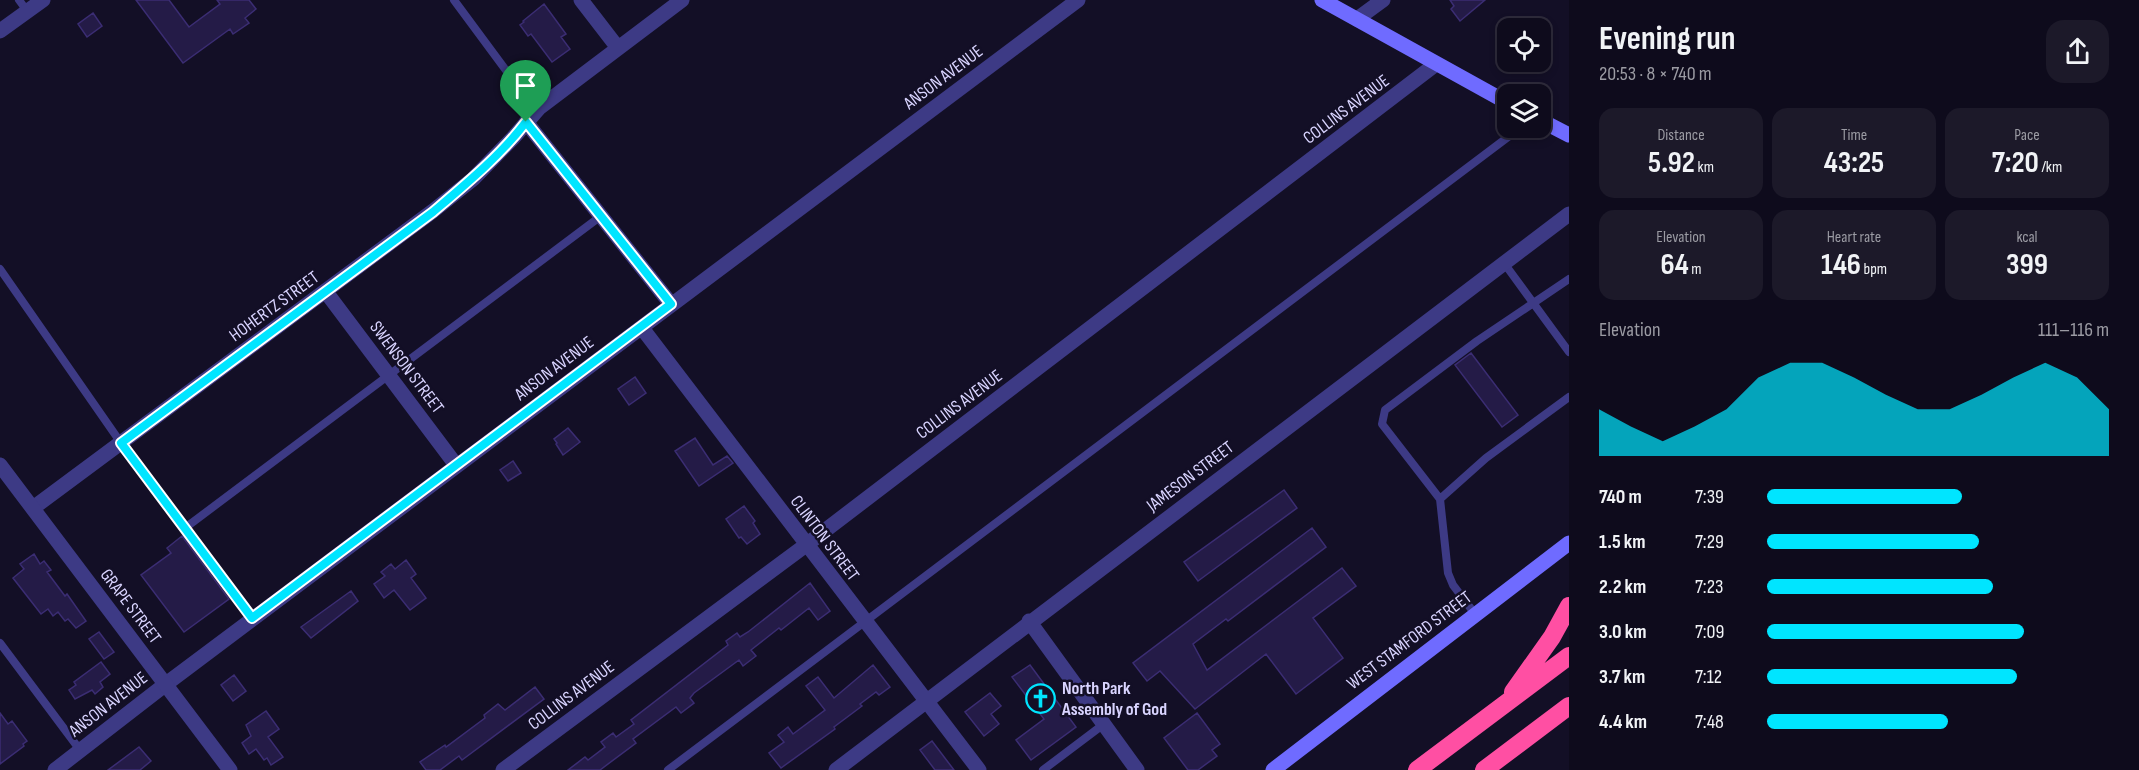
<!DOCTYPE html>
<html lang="en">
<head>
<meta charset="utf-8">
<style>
  body { margin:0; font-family:"Sofia Sans Condensed",sans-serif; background:#1c1929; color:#f1f3f6; height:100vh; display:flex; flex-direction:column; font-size:22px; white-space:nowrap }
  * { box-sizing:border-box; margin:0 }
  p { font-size:20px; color:#9b9ba3 }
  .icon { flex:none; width:33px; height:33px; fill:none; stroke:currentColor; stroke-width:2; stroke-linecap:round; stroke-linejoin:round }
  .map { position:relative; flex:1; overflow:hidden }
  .side { display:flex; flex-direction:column; background:#0e0b1c; width:570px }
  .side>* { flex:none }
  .tools { position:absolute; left:1497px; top:18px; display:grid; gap:12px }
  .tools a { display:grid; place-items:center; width:54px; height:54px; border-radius:12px; background:#0e0b1c; box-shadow:0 3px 9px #0003,0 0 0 2px #2e2b3b; font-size:30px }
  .pin { position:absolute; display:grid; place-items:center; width:51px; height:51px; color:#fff; margin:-62px -26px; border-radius:50% 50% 50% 0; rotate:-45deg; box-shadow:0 0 6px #0007 }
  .pin .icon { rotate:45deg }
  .round { display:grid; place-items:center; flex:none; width:63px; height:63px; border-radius:18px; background:#1c1929 }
  .overview { display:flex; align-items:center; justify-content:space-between; height:102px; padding:0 30px }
  h1 { font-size:33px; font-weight:700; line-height:45px }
  .stats { display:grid; grid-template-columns:repeat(3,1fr); gap:9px; height:102px; padding:6px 30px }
  .stats div { display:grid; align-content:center; border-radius:15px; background:#1c1929; text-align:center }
  .stats b { font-size:30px; font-weight:700 }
  .stats small { font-size:16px; font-weight:400 }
  .stats p { font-size:16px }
  .chart { height:168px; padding:12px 30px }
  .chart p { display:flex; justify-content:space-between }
  .chart svg { width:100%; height:108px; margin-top:6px; fill:#00e5ff; opacity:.7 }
  ul { padding:0 30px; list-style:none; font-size:20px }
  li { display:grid; grid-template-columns:96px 72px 1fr; align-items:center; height:45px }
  li i { height:15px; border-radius:8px; background:#00e5ff }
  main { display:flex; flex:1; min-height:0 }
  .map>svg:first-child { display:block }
  .building { fill:#241b47; stroke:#3b2d73; stroke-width:1.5 }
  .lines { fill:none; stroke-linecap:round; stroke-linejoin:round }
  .service { stroke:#3d3a85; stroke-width:8 }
  .minor { stroke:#3d3a85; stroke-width:15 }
  .tertiary { stroke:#3d3a85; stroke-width:15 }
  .secondary { stroke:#6f6bff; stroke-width:15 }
  .motorway { stroke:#ff4fa3; stroke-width:18 }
  .route-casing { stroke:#fff; stroke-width:12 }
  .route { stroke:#00e5ff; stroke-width:8 }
  .labels { text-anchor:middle; stroke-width:5; stroke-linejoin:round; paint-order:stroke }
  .street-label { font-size:18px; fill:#d9d4ff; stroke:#130f26 }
  .poi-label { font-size:18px; font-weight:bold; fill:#d9d4ff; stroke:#130f26; text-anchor:start }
</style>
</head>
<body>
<main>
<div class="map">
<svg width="1569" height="770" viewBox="0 0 1569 770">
  <rect width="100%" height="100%" fill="#130f26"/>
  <!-- building -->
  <path class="building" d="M136 0H169L189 27 220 4 217 0H249L256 9 245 18 249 23 233 34 230 29 183 63Z
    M1450 0H1485L1460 21 1451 9 1454 6Z
    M544 4 566 34 561 37 570 49 552 62 531 34 528 36 520 25 524 22 523 21Z
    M93 13 102 26 87 37 78 24Z
    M1471 353 1518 415 1502 427 1455 365Z
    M635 377 646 393 629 405 618 389Z
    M568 428 580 442 563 455 556 444 557 443 554 439Z
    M695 438 713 465 727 456 733 463 699 486 675 451Z
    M513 461 521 473 508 481 500 470Z
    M1284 490 1297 508 1198 581 1184 562Z
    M744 506 755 521 753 523 760 534 747 544 741 537 739 538 726 519Z
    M1312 528 1326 547 1228 621 1226 619 1193 644 1207 670 1342 568 1356 586 1313 618 1343 658 1296 694 1266 654 1195 709 1160 671 1147 681 1133 663Z
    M182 536 229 599 184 632 141 575 171 553 167 548Z
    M34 554 40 564 44 561 51 570 47 572 65 596 67 594 86 621 76 628 68 619 65 621 58 612 53 616 48 609 41 614 13 578 24 569 20 564Z
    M406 560 416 574 411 578 426 598 410 610 394 590 384 598 374 584 385 576 381 572 391 564 395 569Z
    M810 583 830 611 818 620 809 608 781 630 779 628 751 650 756 656 743 666 739 660 694 693 690 698 694 703 681 713 676 707 633 739 636 743 600 770H568L585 757 588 760 605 747 601 742 613 733 616 737 634 724 631 720 728 645 726 641 737 633 740 637 748 632Z
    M351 591 358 601 311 638 301 627Z
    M99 632 114 652 104 659 89 639Z
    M101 662 110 674 100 682 103 687 95 694 92 690 75 699 69 690 76 685 74 682Z
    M873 665 890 687 879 695 876 692 860 704 862 706 834 727 835 729 781 768 769 753 784 742 778 735 788 727 793 734 825 710 806 686 818 677 834 698Z
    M1030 665 1076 727 1031 760 1016 740 1044 719 1012 677Z
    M234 675 246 691 233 701 221 685Z
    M535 687 544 699 462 760 459 756 440 770H426L420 762 445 745 446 747 485 718 484 715 498 704 505 710Z
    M990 693 1001 706 991 714 999 724 984 736 965 712Z
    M266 711 279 729 268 737 283 757 271 765 267 758 264 760 256 749 249 754 242 743 251 736 246 725Z
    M0 713 8 724 12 721 27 741 23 744 24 746 0 764Z
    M1197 713 1220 744 1212 750 1217 756 1198 770H1188L1164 738Z
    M932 741 954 770H935L920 750Z
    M139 747 151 761 140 770H108Z"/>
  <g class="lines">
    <!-- service -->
    <path class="service" d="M19 0 27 11
      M454 0 536 111
      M1504 263 1569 352
      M0 269 121 443 252 619
      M1440 499 1382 424 1385 410 1477 341 1569 279
      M185 528 601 216
      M1475 614 1453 585 1448 573 1440 499 1486 458 1569 397
      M0 643 80 750
      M668 770 1520 128
      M1043 770 1104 724"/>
    <!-- minor -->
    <path class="minor" d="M581 0 618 48
      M1357 19 1383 0
      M0 31 43 0
      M526 122 671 304
      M326 292 456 465
      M642 328 979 770
      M33 508 433 211 473 179 513 138 539 108 682 0
      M1029 621 1137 770
      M55 770 166 684 1078 0
      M503 770 806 545 1436 64
      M836 770 1569 214"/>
    <!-- tertiary -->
    <path class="tertiary" d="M0 465 230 770"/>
    <!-- secondary -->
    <path class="secondary" d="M1322 0 1508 103
      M1540 120 1569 135
      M1273 770 1569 543"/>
    <!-- motorway -->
    <path class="motorway" d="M1513 692 1552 637 1569 606
      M1417 770 1569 656
      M1484 770 1569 706"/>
  </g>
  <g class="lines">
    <defs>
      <path id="route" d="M526 122 671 304 252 618 121 443 433 212C466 184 500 156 526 122Z"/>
    </defs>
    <!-- route casing -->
    <use href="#route" class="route-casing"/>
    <!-- route -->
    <use href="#route" class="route"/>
  </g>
  <!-- icons -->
  <defs>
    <symbol id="church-ring" viewBox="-11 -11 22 22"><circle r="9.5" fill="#130f26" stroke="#00e5ff" stroke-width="1.5"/><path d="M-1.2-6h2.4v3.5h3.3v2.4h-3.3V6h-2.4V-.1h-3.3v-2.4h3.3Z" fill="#00e5ff"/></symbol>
  </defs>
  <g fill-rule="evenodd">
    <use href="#church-ring" x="1024" y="682" width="33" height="33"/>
  </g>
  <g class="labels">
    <!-- street labels -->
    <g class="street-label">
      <text transform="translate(943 77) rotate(-37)" y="6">ANSON AVENUE</text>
      <text transform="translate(1346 109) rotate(-37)" y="6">COLLINS AVENUE</text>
      <text transform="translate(274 306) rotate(-36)" y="6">HOHERTZ STREET</text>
      <text transform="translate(407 367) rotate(53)" y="6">SWENSON STREET</text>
      <text transform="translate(554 368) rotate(-37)" y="6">ANSON AVENUE</text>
      <text transform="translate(959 404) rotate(-37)" y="6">COLLINS AVENUE</text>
      <text transform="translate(1190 476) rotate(-37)" y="6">JAMESON STREET</text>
      <text transform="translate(825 538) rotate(53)" y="6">CLINTON STREET</text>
      <text transform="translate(131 606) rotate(53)" y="6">GRAPE STREET</text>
      <text transform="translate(1409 640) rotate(-37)" y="6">WEST STAMFORD STREET</text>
      <text transform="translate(571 695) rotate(-37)" y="6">COLLINS AVENUE</text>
      <text transform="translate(108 704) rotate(-38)" y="6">ANSON AVENUE</text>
    </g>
    <!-- poi labels -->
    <g class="poi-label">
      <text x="1062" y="694">North Park<tspan x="1062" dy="21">Assembly of God</tspan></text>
    </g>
  </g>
</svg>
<div class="tools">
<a><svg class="icon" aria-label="locate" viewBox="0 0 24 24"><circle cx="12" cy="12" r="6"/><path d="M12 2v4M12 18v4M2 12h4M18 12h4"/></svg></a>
<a><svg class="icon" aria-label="layers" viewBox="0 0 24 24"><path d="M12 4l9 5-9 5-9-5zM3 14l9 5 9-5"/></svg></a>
</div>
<div class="pin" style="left:526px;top:122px;background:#1e9e55"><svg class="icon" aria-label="arrive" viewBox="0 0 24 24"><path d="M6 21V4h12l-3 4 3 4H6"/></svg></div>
</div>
<section class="side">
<div class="overview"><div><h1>Evening run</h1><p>20:53 · 8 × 740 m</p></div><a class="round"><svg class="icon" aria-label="share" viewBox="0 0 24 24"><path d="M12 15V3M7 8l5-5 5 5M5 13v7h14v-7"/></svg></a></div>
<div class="stats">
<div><p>Distance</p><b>5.92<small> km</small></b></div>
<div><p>Time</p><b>43:25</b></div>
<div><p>Pace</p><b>7:20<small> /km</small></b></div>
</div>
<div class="stats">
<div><p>Elevation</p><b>64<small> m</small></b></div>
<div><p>Heart rate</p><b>146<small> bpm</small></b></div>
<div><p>kcal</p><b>399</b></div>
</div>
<div class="chart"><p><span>Elevation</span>111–116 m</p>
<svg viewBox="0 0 160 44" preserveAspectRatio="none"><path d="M0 44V25L10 32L20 38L30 32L40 25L50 12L60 6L70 6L80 12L90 19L100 25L110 25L120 19L130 12L140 6L150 12L160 25V44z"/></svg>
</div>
<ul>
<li><b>740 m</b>7:39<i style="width:57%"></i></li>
<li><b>1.5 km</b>7:29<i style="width:62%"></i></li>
<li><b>2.2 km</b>7:23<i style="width:66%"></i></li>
<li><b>3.0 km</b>7:09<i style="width:75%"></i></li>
<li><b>3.7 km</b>7:12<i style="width:73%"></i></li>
<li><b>4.4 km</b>7:48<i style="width:53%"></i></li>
</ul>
</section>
</main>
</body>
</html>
